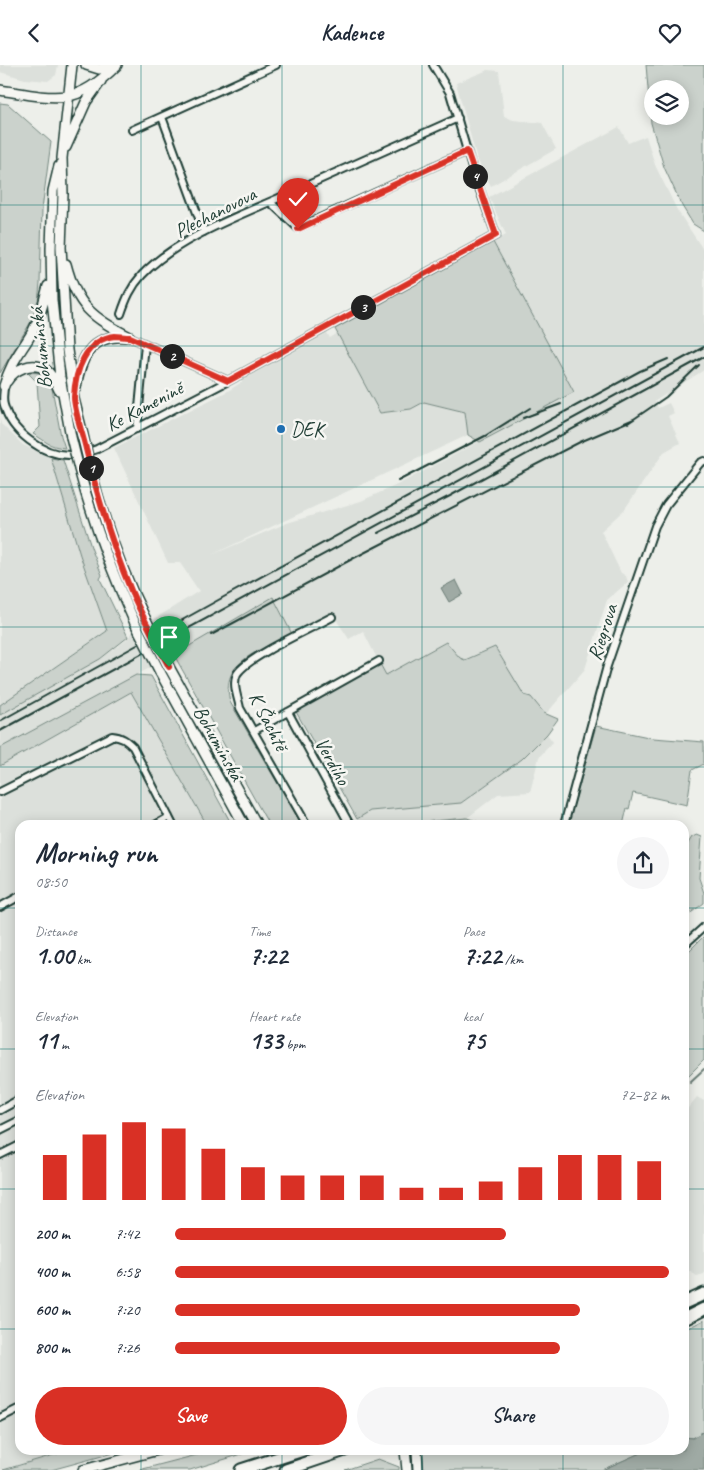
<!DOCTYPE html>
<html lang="en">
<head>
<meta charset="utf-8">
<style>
  body { margin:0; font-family:Caveat,sans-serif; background:#f6f6f7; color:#1f2937; height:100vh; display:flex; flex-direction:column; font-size:19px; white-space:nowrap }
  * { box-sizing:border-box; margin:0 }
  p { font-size:16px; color:#747a83 }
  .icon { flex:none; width:28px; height:28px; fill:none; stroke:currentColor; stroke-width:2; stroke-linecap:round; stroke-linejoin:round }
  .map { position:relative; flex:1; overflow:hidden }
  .details { position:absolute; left:15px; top:755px; width:674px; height:635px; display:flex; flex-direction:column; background:#fff; border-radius:15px; box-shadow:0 2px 12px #0003 }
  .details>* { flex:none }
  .fabs { position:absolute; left:644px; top:15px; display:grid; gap:10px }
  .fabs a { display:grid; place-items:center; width:45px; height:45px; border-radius:50%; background:#fff; box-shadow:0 2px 12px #0003; font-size:25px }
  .pin { position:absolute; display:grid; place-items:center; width:42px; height:42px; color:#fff; margin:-51px -21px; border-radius:50% 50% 50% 0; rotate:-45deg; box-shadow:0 0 5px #0007 }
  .pin .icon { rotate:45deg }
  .km { position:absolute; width:25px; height:25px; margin:-12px; border-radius:50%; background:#222; color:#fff; font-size:14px; line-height:25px; text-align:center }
  .round { display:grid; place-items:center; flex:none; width:52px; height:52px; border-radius:26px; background:#f6f6f7 }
  .summary { display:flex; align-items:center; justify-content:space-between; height:85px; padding:0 20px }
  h1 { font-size:28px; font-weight:600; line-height:38px }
  .metrics { display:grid; grid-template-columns:repeat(3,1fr); gap:8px; height:85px; padding:5px 20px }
  .metrics div { display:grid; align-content:center }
  .metrics b { font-size:25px; font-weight:600 }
  .metrics small { font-size:14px; font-weight:400 }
  .metrics p { font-size:14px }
  .chart { height:140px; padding:10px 20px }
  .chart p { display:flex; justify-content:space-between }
  .chart svg { width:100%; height:90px; margin-top:5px; stroke:#d93025; stroke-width:6 }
  .cta { display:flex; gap:10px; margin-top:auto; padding:10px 20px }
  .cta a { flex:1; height:58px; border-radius:30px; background:#d93025; color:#fff; font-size:20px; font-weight:600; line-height:58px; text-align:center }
  .cta a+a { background:#f6f6f7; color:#1f2937 }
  ul { padding:0 20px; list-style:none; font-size:16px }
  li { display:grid; grid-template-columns:80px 60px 1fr; align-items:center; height:38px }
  li i { height:12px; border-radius:6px; background:#d93025 }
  header { display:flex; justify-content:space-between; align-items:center; height:65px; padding:0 20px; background:#fff; font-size:22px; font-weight:600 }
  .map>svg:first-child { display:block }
  .built { fill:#dce0db }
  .green { fill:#cbd2cc; stroke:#758880; fill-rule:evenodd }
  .water { fill:#9faaa4; stroke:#6c7e77 }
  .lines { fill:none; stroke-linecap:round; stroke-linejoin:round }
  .stream { stroke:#6c7e77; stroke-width:2 }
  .street-casing { stroke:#1f3d34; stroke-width:10 }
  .secondary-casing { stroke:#1f3d34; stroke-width:12 }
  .highway-casing { stroke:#1f3d34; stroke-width:15 }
  .street { stroke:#f6f6f2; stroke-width:6 }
  .secondary { stroke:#f6f6f2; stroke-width:9 }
  .highway { stroke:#f6f6f2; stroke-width:11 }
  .rail { stroke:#1f3d34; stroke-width:2 }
  .secondary-bridge-casing { stroke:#1f3d34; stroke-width:12; stroke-linecap:butt }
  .secondary-bridge { stroke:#f6f6f2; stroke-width:9 }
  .route-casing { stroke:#fff; stroke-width:10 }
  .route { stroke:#d93025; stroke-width:6 }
  .grid { fill:none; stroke:#0f766e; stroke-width:1; stroke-opacity:0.55 }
  .poi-dot { fill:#1f6fb2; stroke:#f6f6f2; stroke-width:2 }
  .labels { text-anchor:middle; stroke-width:5; stroke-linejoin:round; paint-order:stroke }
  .street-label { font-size:20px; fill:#1f3d34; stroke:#f6f6f2 }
  .poi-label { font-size:20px; fill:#1f3d34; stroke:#f6f6f2; text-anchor:start }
</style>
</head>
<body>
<header><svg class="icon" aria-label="back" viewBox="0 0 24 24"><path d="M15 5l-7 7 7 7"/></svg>Kadence<svg class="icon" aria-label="heart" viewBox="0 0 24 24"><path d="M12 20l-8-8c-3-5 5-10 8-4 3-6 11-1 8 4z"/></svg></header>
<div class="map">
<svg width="704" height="1405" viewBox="0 0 704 1405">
  <rect width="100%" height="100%" fill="#edefea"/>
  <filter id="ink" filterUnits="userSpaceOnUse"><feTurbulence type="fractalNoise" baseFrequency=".02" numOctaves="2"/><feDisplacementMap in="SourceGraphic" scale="10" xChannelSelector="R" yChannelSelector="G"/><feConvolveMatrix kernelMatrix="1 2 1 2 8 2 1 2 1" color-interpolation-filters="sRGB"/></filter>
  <g filter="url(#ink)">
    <!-- built -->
    <path class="built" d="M0 0H58L56 10 48 16 25 14 0 7Z
      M488 5 499 6 504 51 513 55 542 58 556 84 491 121 477 94 456 18Z
      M619 62 628 78 646 71 655 100 677 145 704 186V305L655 336 658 343 669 338 674 348 668 351 680 378 664 387 624 445 601 466 621 508 626 511 628 517 607 535 585 604 546 649 531 632 524 630 495 582 465 595 460 593 446 577 386 611 363 566 349 574 331 547 292 569 273 533 174 590 0 683V650L100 594 125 576 132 568 199 526 180 498H168L114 383 228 326 242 317V314L327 268 330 273 338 268 380 348 411 344 424 337 465 347 468 370 211 490 287 458 361 436 397 420 573 327 493 177 506 170 489 132Z
      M0 352 1 359 23 380 51 393 80 490 107 566 0 640Z
      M131 627 207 760H20V1385H70L0 1405V701Z
      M547 669 553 677 539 692 530 727 498 729 467 753 389 760H360L357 754 370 746 461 738 522 694Z
      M697 1032 704 1036V1209L697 1211 684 1203V1048Z"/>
    <!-- green -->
    <path class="green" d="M646 0H704V166L693 159 682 141 664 102 651 58ZM652 24H680V51H652Z
      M0 38 8 39 51 77 42 144 40 218 38 237 32 255 0 308Z
      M493 177 574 327 480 377 468 370 465 347 424 337 411 344 380 348 335 264Z
      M27 307 40 308 51 318 61 371 65 383C47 381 48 377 33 369L40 362 37 317Z
      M51 393 63 395 92 485 102 510 100 514 128 572 100 594 0 650V640L107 566 80 490Z
      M273 532 292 569C274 578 239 591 231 610 227 619 228 628 230 637L302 760H269L174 590Z
      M446 577 460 593 465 595 495 582 524 630 531 632 544 648 558 654 547 669 522 694 461 738 370 746 357 754 295 645 380 599 386 610Z
      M136 610 151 611 232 760H207L131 627 0 701V683Z
      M596 661 653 673 704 677V699L692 705 687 740 633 728 629 744 627 743 623 760H568Z
      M467 753 488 760H389Z
      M697 770 702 772 699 813 704 828V838L684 853V785L692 772Z
      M704 871V995L684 1015V891Z
      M704 1255V1366L693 1373 684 1372V1265Z
      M70 1385H124L51 1405H3Z
      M216 1385H255L190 1405H139Z
      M422 1385H647L602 1405H424Z
      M378 1394 399 1402V1405H345Z"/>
    <!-- water -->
    <path class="water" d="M456 515 463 529 449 537 441 523Z
      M704 1366V1405H602L647 1385H684V1372L693 1373Z"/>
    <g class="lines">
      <!-- stream -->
      <path class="stream" d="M690 1017 704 1004
        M684 1027V1025"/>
      <defs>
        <path id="street" d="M162 52 204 167
          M132 65 276 0
          M270 137 298 163 467 86
          M121 249C126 234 131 222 142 210 176 174 236 152 281 132 340 106 399 79 458 53
          M130 272 228 316
          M4 321C4 327 2 334 4 340 11 367 43 391 71 390 80 390 89 387 97 384L228 316 496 170 472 103 450 28 433 0
          M137 364 145 279
          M288 647 350 760
          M254 666 379 596
          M0 727 112 671C122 672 126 675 133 682L173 760
          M155 760 169 752
          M307 760 240 643C238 633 232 619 237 609 247 592 312 563 332 552
          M564 760 607 601 655 461 666 440 700 398 704 396
          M0 842 20 831
          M684 880 704 862
          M0 1045 20 1034
          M0 1065 20 1055
          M0 1090 20 1080
          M0 1353 20 1343"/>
        <path id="secondary" d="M72 0 62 93 63 129 61 182 67 285 74 334 83 370
          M86 0 99 4 116 0
          M0 25C21 28 46 34 67 31 85 29 105 12 117 0
          M66 82 86 37 101 16
          M59 101 53 126 51 183 52 235 60 312 71 372
          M66 199C77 242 92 252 130 272
          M7 316C14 305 32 295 46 305 52 309 56 318 59 325
          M4 321C11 296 21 287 33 266 40 252 44 237 48 221
          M76 323C80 294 91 269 125 272
          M90 401C103 454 121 505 145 553
          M79 404C93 457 112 508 135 558
          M169 602 257 760
          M160 607 244 760
          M405 1385 407 1405
          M417 1385 418 1405
          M83 1405 158 1385"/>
        <path id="highway" d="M684 1238 704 1229
          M684 1254 704 1244
          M241 1405 303 1385
          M286 1405 345 1385"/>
      </defs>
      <!-- street casing -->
      <use href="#street" class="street-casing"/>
      <!-- secondary casing -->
      <use href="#secondary" class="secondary-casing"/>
      <!-- highway casing -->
      <use href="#highway" class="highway-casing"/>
      <!-- street -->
      <use href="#street" class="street"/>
      <!-- secondary -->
      <use href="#secondary" class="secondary"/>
      <!-- highway -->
      <use href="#highway" class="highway"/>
      <!-- rail -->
      <path class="rail" d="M523 353 561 339
        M628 358 666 332 699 300
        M398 416 485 371 530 343
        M378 468 450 431 704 292
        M211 570 354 493 580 377 634 354
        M0 656 231 528 640 306 668 294
        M0 666 704 282"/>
      <defs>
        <path id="secondary-bridge" d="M83 370 90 401
          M71 372 79 404
          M145 553 169 602
          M135 558 160 607"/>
      </defs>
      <!-- secondary-bridge casing -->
      <use href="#secondary-bridge" class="secondary-bridge-casing"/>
      <!-- secondary-bridge -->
      <use href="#secondary-bridge" class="secondary-bridge"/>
    </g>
  </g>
  <g class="lines" filter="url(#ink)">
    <defs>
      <path id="route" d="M169 602C157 578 143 553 132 528 112 481 98 433 86 384 83 370 74 345 74 332 75 307 85 274 115 271 119 271 125 272 130 272L228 316 496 170 467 86 298 164"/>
    </defs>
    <!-- route casing -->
    <use href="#route" class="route-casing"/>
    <!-- route -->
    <use href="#route" class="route"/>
  </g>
  <!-- grid -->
  <path class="grid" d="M141 0V760M282 0V760M422 0V760M563 0V760M0 140H704M0 281H704M0 422H704M0 562H704M0 702H704M0 843H20M684 843H704M0 984H20M684 984H704M0 1124H20M684 1124H704M0 1264H20M684 1264H704M141 1385V1405M282 1385V1405M422 1385V1405M563 1385V1405"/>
  <!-- markers -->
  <circle class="poi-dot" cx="281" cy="364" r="5"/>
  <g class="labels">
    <!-- street labels -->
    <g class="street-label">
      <text transform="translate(215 147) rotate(-27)" y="7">Plechanovova</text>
      <text transform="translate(40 283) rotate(-96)" y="7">Bohumínská</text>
      <text transform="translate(144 341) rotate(-28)" y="7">Ke Kamenině</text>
      <text transform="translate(602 567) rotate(-72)" y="7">Riegrova</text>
      <text transform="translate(269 656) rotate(63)" y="7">K Šachtě</text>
      <text transform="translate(219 678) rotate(61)" y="7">Bohumínská</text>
      <text transform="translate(333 696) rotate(61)" y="7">Verdiho</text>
    </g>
    <!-- poi labels -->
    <g class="poi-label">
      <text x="291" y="371">DEK</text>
    </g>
  </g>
</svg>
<div class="fabs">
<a><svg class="icon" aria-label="layers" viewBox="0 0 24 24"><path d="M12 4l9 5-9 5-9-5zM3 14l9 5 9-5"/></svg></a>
</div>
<div class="pin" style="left:169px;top:602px;background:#1e9e55"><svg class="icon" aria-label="arrive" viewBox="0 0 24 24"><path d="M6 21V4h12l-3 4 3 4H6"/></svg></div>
<div class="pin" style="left:298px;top:164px;background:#d93025"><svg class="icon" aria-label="check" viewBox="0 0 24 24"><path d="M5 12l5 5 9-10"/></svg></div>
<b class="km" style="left:91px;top:403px">1</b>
<b class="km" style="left:172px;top:291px">2</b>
<b class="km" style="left:363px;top:242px">3</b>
<b class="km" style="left:475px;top:111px">4</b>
<section class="details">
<div class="summary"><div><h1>Morning run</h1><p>08:50</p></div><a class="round"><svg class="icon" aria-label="share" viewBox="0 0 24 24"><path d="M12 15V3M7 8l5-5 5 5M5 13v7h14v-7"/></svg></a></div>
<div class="metrics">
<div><p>Distance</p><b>1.00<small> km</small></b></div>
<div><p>Time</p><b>7:22</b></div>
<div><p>Pace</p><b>7:22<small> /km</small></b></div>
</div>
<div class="metrics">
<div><p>Elevation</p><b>11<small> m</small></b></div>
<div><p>Heart rate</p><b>133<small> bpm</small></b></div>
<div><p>kcal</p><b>75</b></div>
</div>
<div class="chart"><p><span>Elevation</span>72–82 m</p>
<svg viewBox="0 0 160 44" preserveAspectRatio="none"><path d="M5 44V22M15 44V12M25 44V6M35 44V9M45 44V19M55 44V28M65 44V32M75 44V32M85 44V32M95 44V38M105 44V38M115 44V35M125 44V28M135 44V22M145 44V22M155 44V25"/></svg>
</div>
<ul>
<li><b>200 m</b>7:42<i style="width:67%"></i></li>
<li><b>400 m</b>6:58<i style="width:100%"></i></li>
<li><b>600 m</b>7:20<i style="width:82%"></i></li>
<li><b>800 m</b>7:26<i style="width:78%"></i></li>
</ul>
<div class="cta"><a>Save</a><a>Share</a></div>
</section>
</div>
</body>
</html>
